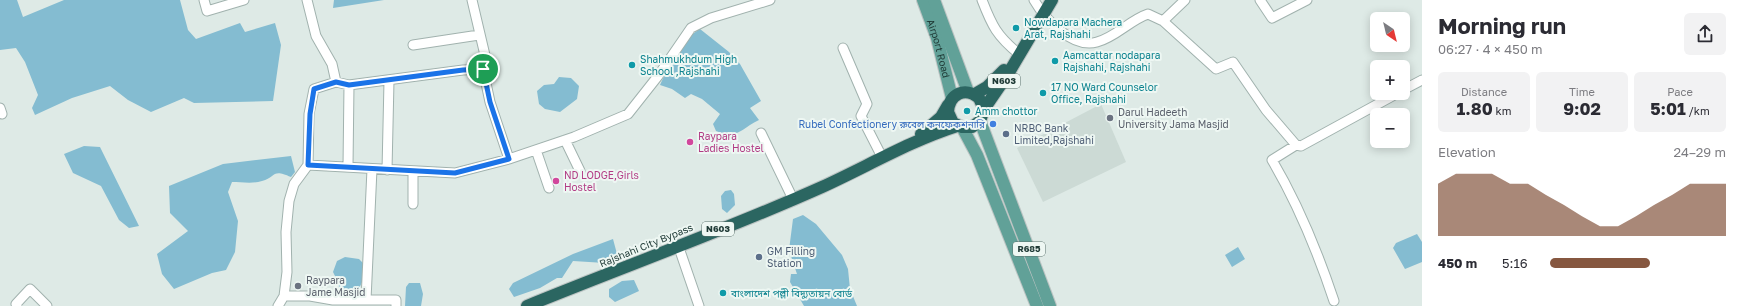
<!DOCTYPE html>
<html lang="en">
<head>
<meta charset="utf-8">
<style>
  body { margin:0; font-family:"Golos Text","Noto Sans Bengali",sans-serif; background:#f2f2f3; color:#2b2b33; height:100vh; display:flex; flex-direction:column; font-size:15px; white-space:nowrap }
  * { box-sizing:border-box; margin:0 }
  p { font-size:13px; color:#7c7c81 }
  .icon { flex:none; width:22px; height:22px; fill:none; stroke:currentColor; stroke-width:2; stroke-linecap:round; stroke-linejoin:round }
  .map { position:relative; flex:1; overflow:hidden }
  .panel { display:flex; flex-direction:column; background:#fff; width:320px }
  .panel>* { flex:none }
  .needle { width:26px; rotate:145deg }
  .buttons { position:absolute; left:1370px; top:12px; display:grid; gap:8px }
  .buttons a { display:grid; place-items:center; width:40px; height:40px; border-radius:6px; background:#fff; box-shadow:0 2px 10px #0003; font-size:20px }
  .pin { position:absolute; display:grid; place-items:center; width:34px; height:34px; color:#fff; margin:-17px; border:2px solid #fff; border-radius:50%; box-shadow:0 1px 4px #0007 }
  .round { display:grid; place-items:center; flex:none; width:42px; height:42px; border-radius:6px; background:#f2f2f3 }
  .overview { display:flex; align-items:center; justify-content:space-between; height:68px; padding:0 16px }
  h1 { font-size:22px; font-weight:700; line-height:30px }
  .metrics { display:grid; grid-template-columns:repeat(3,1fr); gap:6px; height:68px; padding:4px 16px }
  .metrics div { display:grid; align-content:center; border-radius:6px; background:#f2f2f3; text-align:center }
  .metrics b { font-size:17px; font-weight:700 }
  .metrics small { font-size:11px; font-weight:400 }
  .metrics p { font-size:11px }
  .chart { height:112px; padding:8px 16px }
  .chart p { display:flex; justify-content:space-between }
  .chart svg { width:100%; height:72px; margin-top:4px; fill:#865740; opacity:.7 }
  ul { padding:0 16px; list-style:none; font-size:13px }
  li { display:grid; grid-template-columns:64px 48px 1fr; align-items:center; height:30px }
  li i { height:10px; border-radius:5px; background:#865740 }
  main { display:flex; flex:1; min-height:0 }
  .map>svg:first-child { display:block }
  .built { fill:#ccdad5 }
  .water { fill:#84bcd1 }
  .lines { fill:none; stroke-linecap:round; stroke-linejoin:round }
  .minor-casing { stroke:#a1b2ae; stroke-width:11 }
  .major-casing { stroke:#bcc4c3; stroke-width:14 }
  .highway-casing { stroke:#bcc4c3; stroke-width:14 }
  .minor { stroke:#fff; stroke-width:9 }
  .major { stroke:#61a198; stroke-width:12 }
  .highway { stroke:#2b6661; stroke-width:12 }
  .route-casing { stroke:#fff; stroke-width:8 }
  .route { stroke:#1a73e8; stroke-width:5 }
  .culture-dot { fill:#0f9aa8; stroke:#eef7f3; stroke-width:1.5 }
  .worship-dot { fill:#6b7280; stroke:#eef7f3; stroke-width:1.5 }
  .shop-dot { fill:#3f7fe0; stroke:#eef7f3; stroke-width:1.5 }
  .service-dot { fill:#5c6f8a; stroke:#eef7f3; stroke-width:1.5 }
  .hotel-dot { fill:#d1479c; stroke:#eef7f3; stroke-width:1.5 }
  .labels { text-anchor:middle; stroke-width:4; stroke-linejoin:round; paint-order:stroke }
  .shield { fill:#eef7f3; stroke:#5d736f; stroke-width:1 }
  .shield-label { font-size:9px; font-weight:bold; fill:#1f3a36 }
  .culture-label { font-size:10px; fill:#0d838f; stroke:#eef7f3; text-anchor:start }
  .street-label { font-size:10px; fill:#1f3a36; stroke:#eef7f3 }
  .worship-label { font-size:10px; fill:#5b616d; stroke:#eef7f3; text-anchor:start }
  .shop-label { font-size:10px; fill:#366cbe; stroke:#eef7f3; text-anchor:end }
  .service-label { font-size:10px; fill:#4e5e75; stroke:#eef7f3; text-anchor:start }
  .hotel-label { font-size:10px; fill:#b23c85; stroke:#eef7f3; text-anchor:start }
</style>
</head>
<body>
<main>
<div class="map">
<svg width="1422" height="306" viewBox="0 0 1422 306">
  <rect width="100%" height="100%" fill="#deeae6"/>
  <!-- built -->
  <path class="built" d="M1101 104 1126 162 1043 202 1017 148Z"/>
  <!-- water -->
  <path class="water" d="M0 0H17L23 17 64 0H180L188 30 196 39 240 23 245 32 275 23 281 45 273 101 194 103 184 98 151 112 128 100 110 86 72 98 35 115 32 108 38 95 25 62 16 48 0 50Z
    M334 0H384L333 8Z
    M700 29 729 52 740 64 761 101 750 108 759 120C740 129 738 140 716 131L713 124 720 114 702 99 691 94 685 98 672 89 660 85C668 68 683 38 700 29Z
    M559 77 571 78 579 86 577 99 560 112 545 109 539 104 537 91 544 85 554 84Z
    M84 146 100 147 139 226 129 228 119 220 101 186 73 173 64 154Z
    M291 156 295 172 291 177C272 168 276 177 262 181 253 184 241 182 232 182L228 192 238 221 235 252 226 270 212 273 174 289 162 274 157 254 188 231 170 213 169 186 223 164Z
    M731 190 734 194 735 205 727 213 722 209 721 196 725 191Z
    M803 215 816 224 842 255 848 269 850 289 857 306H804L790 282 791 274H797L789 250 793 219Z
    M1417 234 1422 242V262L1405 269 1393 248 1396 243Z
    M613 239 617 254 605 263 573 261 562 278H557L540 288 514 297 509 289 513 283 573 254Z
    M1238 247 1245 259 1232 267 1225 255Z
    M345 257 359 259 365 265 363 280 357 293 346 295 341 294 338 282 333 272 337 261Z
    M634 280 639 291 615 302 609 297V289L622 281Z
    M409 283H420L423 294 421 306H405L406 287Z"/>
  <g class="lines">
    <defs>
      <path id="minor" d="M204 0 207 11 244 0
        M472 0 488 68 483 69
        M982 0C992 26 997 36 1019 54
        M1034 0C1045 19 1072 49 1097 42 1116 37 1130 20 1148 14L1163 21 1216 69 1233 62 1266 110 1296 145 1301 146 1398 93
        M1260 0 1272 18 1307 0
        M1163 21 1185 0
        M413 45 479 35
        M843 48 867 104 861 116 882 157
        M336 82 349 85 463 70 483 69 490 102 509 159
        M1403 90 1422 80
        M0 108 2 114
        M761 133 793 199
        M565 140 580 171
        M1296 145 1272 160C1298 204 1318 253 1334 301
        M536 150 549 188
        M308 165 455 173 509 159 574 137 628 114 658 76 691 28 711 18 770 0
        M348 166 349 85
        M387 170 389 81
        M413 204V171
        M678 245 699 306
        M284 296H310L333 300H396V306
        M366 300 372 169
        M17 306 16 304 30 289 47 306
        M278 306 284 296 287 272 286 232 289 201 294 184 308 165 309 114 314 89 336 82 332 64 316 36 307 0"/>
      <g id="major">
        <path id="s1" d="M923 0 937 38 952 98"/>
        <path d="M934 0 968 92"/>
        <path d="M980 121 1050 306"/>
        <path d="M962 127 977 155 1037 306"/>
      </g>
      <path id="highway" d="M975 94 987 87 1004 70
        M984 109 979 98C965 86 949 94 948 112L953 123 962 127H972L980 121 984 109 1008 74 1052 0
        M921 134 941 117 948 105
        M527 306C625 266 726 230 822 187 868 166 910 141 957 126"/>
    </defs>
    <!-- minor casing -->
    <use href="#minor" class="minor-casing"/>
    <!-- major casing -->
    <use href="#major" class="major-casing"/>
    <!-- highway casing -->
    <use href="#highway" class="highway-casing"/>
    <!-- minor -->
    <use href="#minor" class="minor"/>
    <!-- major -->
    <use href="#major" class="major"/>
    <!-- highway -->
    <use href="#highway" class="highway"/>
  </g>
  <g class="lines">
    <defs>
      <path id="route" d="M483 69 490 102 509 159 455 173 308 165 310 114 314 89 336 82 349 85 463 70Z"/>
    </defs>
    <!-- route casing -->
    <use href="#route" class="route-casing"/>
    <!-- route -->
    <use href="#route" class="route"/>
  </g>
  <!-- markers -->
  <g class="culture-dot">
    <circle cx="1016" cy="28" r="4"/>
    <circle cx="1055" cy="61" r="4"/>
    <circle cx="632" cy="65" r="4"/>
    <circle cx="1043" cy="93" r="4"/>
    <circle cx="967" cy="111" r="4"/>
    <circle cx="723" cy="293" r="4"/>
  </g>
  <g class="worship-dot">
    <circle cx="1110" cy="118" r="4"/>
    <circle cx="298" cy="286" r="4"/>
  </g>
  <circle class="shop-dot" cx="993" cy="124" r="4"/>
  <g class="service-dot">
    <circle cx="1006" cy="134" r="4"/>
    <circle cx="759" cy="257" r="4"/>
  </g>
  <g class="hotel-dot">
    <circle cx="690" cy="142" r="4"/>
    <circle cx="556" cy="181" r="4"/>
  </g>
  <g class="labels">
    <!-- shield labels -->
    <g class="shield">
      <rect x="988" y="74" width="32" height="14" rx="3"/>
      <rect x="702" y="222" width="32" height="14" rx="3"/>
      <rect x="1013" y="242" width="32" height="14" rx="3"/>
    </g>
    <g class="shield-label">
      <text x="1004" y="84">N603</text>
      <text x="718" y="232">N603</text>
      <text x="1029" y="252">R685</text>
    </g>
    <!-- culture labels -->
    <g class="culture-label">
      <text x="1024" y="26">Nowdapara Machera<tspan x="1024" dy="12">Arat, Rajshahi</tspan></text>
      <text x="1063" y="59">Aamcattar nodapara<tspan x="1063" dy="12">Rajshahi, Rajshahi</tspan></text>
      <text x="640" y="63">Shahmukhdum High<tspan x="640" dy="12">School ,Rajshahi</tspan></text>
      <text x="1051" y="91">17 NO Ward Counselor<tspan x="1051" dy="12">Office, Rajshahi</tspan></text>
      <text x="975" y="115">Amm chottor</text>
      <text x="731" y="297">বাংলাদেশ পল্লী বিদ্যুতায়ন বোর্ড</text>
    </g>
    <!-- street labels -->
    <g class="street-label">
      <text dy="4" stroke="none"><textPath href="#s1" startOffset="51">Airport Road</textPath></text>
      <text transform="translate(646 245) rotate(-22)" y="4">Rajshahi City Bypass</text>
    </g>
    <!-- worship labels -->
    <g class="worship-label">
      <text x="1118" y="116">Darul Hadeeth<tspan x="1118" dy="12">University Jama Masjid</tspan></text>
      <text x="306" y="284">Raypara<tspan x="306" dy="12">Jame Masjid</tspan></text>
    </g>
    <!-- shop labels -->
    <g class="shop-label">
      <text x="985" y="128">Rubel Confectionery রুবেল কনফেকশনারি</text>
    </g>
    <!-- service labels -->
    <g class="service-label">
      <text x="1014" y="132">NRBC Bank<tspan x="1014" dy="12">Limited,Rajshahi</tspan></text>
      <text x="767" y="255">GM Filling<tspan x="767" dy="12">Station</tspan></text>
    </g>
    <!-- hotel labels -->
    <g class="hotel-label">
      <text x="698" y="140">Raypara<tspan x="698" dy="12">Ladies Hostel</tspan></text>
      <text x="564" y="179">ND LODGE,Girls<tspan x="564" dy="12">Hostel</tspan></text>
    </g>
  </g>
</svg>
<div class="buttons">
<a><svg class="needle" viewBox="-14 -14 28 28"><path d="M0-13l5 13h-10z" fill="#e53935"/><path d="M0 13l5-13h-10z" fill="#7c7c81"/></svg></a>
<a>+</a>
<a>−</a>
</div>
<div class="pin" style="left:483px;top:69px;background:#1e9e55"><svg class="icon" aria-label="arrive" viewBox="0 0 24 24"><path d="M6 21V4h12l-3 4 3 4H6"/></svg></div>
</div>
<section class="panel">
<div class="overview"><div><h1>Morning run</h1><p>06:27 · 4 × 450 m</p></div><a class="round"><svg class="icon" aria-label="share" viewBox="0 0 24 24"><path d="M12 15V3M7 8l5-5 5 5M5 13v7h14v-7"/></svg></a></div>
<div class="metrics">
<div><p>Distance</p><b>1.80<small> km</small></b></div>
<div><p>Time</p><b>9:02</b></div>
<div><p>Pace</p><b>5:01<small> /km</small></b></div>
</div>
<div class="chart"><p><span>Elevation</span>24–29 m</p>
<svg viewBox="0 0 160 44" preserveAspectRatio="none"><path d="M0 44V12L10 6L20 6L30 6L40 12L50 12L60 19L70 25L80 32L90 38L100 38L110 32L120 25L130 19L140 12L150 12L160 12V44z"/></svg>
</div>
<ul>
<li><b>450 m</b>5:16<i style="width:57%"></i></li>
</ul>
</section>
</main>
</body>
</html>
